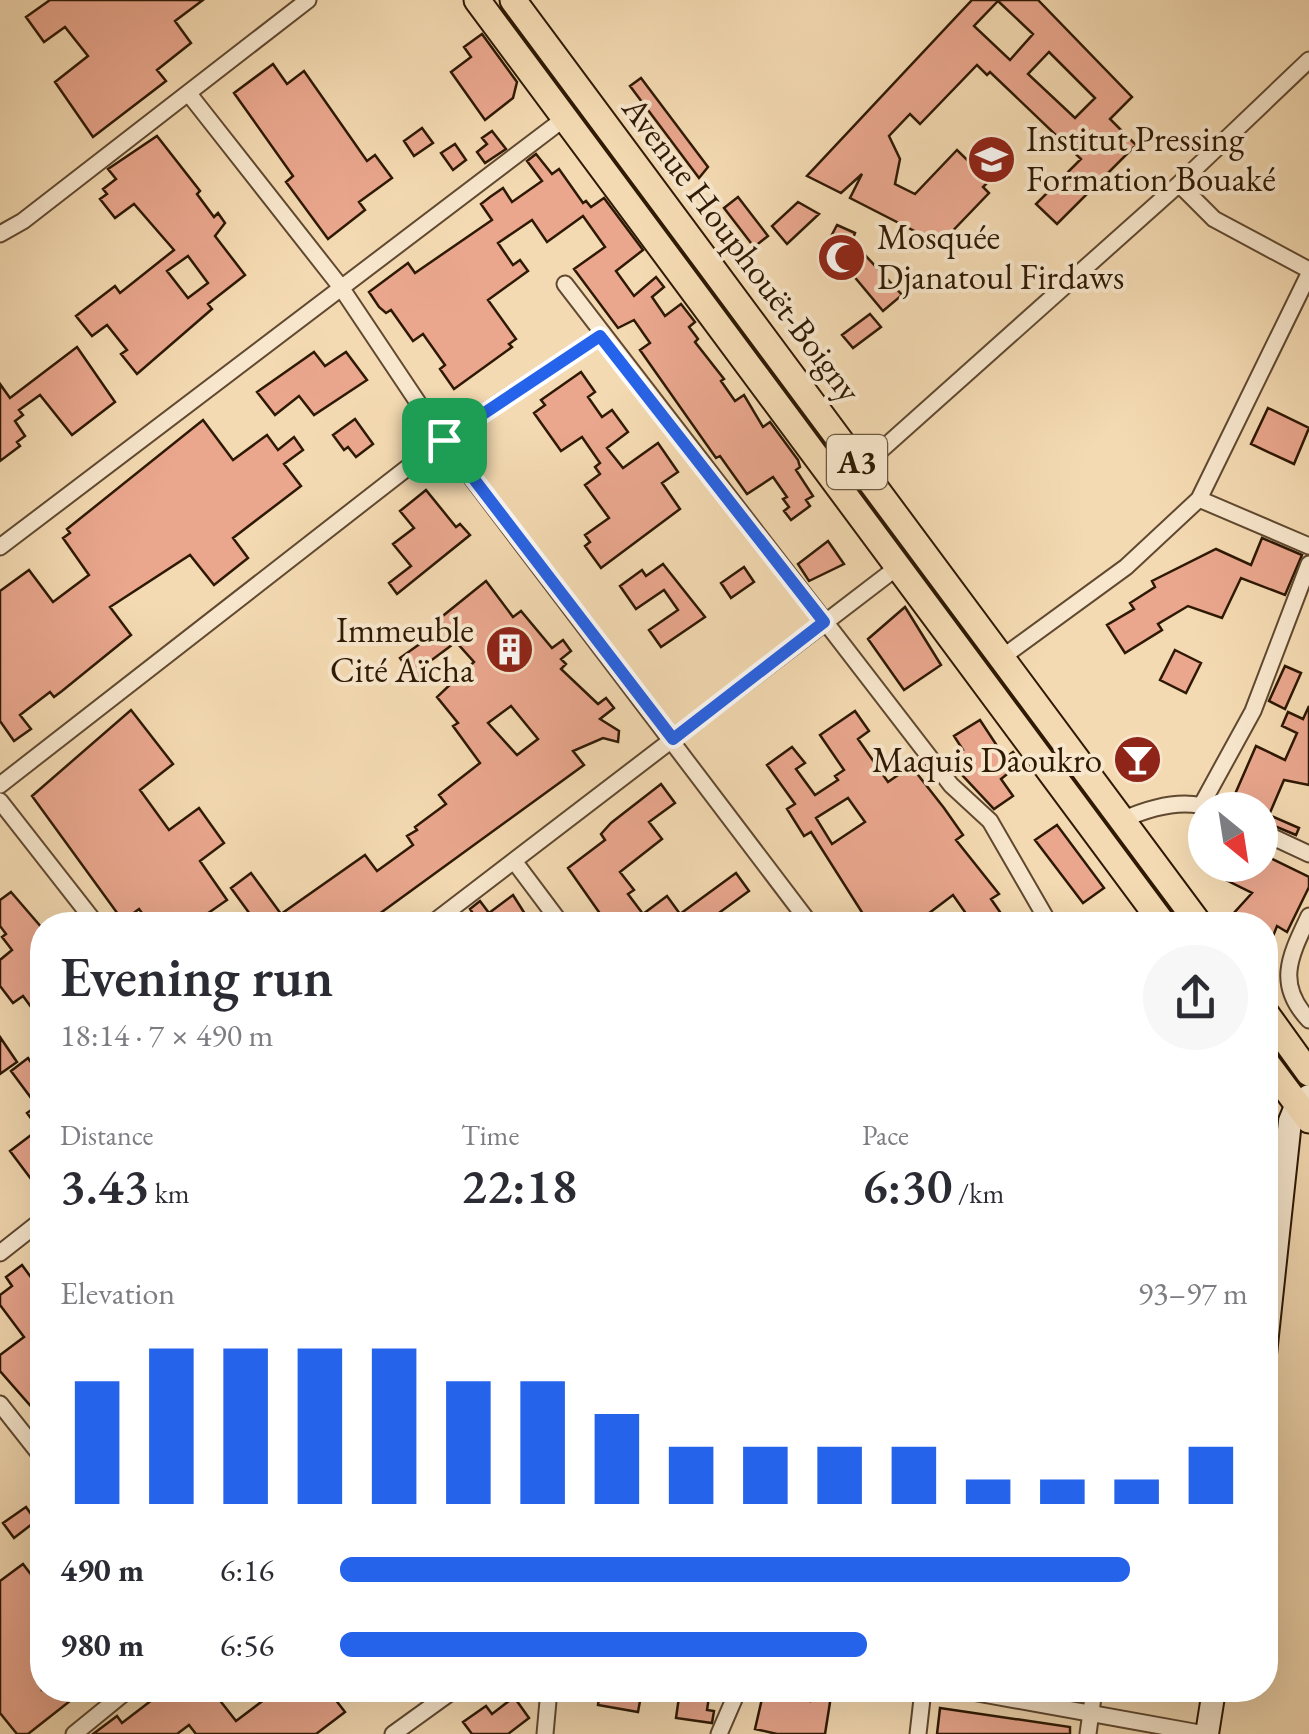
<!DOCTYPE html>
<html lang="en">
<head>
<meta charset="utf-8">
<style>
  body { margin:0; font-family:"EB Garamond",serif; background:#f7f7f7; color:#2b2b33; height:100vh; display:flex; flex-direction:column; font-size:38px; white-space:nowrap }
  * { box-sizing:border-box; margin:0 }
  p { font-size:32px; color:#7c7c81 }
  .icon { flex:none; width:55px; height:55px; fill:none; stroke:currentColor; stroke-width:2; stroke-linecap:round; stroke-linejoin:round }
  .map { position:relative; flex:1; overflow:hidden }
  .panel { position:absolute; left:30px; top:912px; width:1248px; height:790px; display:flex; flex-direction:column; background:#fff; border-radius:40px; box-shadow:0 10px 40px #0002 }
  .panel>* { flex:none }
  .needle { width:65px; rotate:150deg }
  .controls { position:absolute; left:1188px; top:792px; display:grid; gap:20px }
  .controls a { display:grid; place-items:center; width:90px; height:90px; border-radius:50%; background:#fff; box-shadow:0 10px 40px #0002; font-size:50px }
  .pin { position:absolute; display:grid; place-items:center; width:85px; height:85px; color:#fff; margin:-42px; border-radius:20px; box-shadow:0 5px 15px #0006 }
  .round { display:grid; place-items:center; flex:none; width:105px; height:105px; border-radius:52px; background:#f7f7f7 }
  .head { display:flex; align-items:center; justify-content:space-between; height:170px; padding:0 30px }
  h1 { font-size:55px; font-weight:600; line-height:75px }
  .metrics { display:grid; grid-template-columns:repeat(3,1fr); gap:15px; height:170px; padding:10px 30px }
  .metrics div { display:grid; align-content:center }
  .metrics b { font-size:50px; font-weight:600 }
  .metrics small { font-size:28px; font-weight:400 }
  .metrics p { font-size:28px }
  .chart { height:280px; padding:20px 30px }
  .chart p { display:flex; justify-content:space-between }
  .chart svg { width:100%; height:180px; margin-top:10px; stroke:#2563eb; stroke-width:6 }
  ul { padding:0 30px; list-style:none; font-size:32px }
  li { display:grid; grid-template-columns:160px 120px 1fr; align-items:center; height:75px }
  li i { height:25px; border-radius:12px; background:#2563eb }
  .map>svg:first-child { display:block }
  .building { fill:#eaa78e; stroke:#2e1904; stroke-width:2.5; fill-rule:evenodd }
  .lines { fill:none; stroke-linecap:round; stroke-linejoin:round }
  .minor-casing { stroke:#604930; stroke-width:19 }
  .secondary-casing { stroke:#2e1904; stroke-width:26 }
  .trunk-casing { stroke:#2e1904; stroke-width:29 }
  .minor { stroke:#f8e7cd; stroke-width:15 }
  .secondary { stroke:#f8e7cd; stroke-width:22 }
  .trunk { stroke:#f4dab2; stroke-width:25 }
  .route-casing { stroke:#fff; stroke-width:20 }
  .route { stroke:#2563eb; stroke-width:12 }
  .labels { text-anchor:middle; stroke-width:8; stroke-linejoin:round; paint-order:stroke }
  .shield { fill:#f8e7cd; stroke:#6b5740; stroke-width:2.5 }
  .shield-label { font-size:32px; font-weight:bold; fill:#2e1904 }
  .poi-label { font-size:35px; fill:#2e1904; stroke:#f8e7cd; text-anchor:start }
  .street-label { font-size:35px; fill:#2e1904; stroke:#f8e7cd }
</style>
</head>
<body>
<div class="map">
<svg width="1309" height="1734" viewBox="0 0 1309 1734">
  <rect width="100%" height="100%" fill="#f4dab2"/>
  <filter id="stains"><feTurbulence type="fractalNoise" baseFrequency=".002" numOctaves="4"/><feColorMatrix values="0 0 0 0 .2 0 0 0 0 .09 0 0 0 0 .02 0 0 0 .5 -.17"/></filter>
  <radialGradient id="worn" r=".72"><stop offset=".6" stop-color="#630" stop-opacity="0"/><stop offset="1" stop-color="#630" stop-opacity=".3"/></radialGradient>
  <!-- building -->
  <path class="building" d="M50 0H203L175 21 191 43 157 70 166 81 93 137 55 82 88 56 65 27 44 42 26 17Z
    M972 0H1038L1132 97 1110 119 1136 145 1057 224 1036 204 1081 159 990 72 987 75 977 65 920 124 910 114 889 136 900 159 895 184 915 194 957 150 989 181 983 187 989 193 940 244 850 198 862 174 841 193 807 176ZM998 1 1033 34 1010 60 974 26ZM1049 52 1095 98 1075 118 1028 74Z
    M482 34 517 82 513 98 485 120 451 72 471 57 464 47Z
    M273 64 287 84 304 71 367 161 375 155 392 178 359 202 365 210 328 239 286 182 293 176 234 93Z
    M641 78 708 167 699 178 630 86Z
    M422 128 433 143 414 156 404 141Z
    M492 131 506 149 485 163 477 152 487 144 482 138Z
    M157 136 200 191 197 194 214 217 218 213 225 223 215 236 245 275 208 304 212 309 137 374 121 354 127 350 107 325 92 336 76 316 115 286 120 293 174 250 134 204 115 218 100 199 107 194 103 189 116 179 108 169ZM188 256 208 283 188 298 167 271Z
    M455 144 466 160 453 170 441 153Z
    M536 154 552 174 559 169 583 203 586 201 591 207 604 198 643 250 616 271 634 296 656 277 664 287 652 297 665 316 681 304 695 322 689 327 698 339 695 342 724 379 721 381 735 401 744 395 763 427 770 422 798 460 800 467 796 470 813 496 806 500 810 506 791 520 784 511 789 507 783 499 787 497 773 477 747 494 720 456 716 458 640 350 650 343 634 320 618 328 574 269 605 247 583 216 547 242 532 220 498 243 513 265 520 260 528 271 488 300 516 339 509 344 512 347 454 389 440 369 445 365 423 334 413 341 391 310 386 313 379 307 369 292 408 263 415 273 492 220 481 204 490 197 503 188 512 202 542 181 527 161Z
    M738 197 768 236 754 247 724 208Z
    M798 202 819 214 787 244 772 226Z
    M837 225 855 233 852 241 902 295 883 311 827 244Z
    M870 314 881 327 853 348 842 335Z
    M77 347 115 402 72 435 40 395 19 410 23 415 15 421 25 436 17 442 20 446 0 461V384L10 398Z
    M314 352 325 366 346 352 367 380 314 415 299 396 275 415 257 392Z
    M581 372 595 392 588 397 602 417 612 410 628 432 607 448 623 468 658 443 678 472 662 483 680 509 601 568 585 546 590 542 585 535 609 518 585 485 600 474 595 467 600 463 582 437 561 451 534 413 545 405 541 400Z
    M1268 408 1309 428 1294 464 1251 444Z
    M355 419 373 444 356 457 348 447 344 450 333 435Z
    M203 420 233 460 267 435 278 450 294 437 303 450 284 464 301 486 233 538 248 558 214 585 190 555 110 607 131 635 62 691 54 697 50 692 20 715 31 729 14 741 0 721V591L29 570 53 602 89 575 63 538 70 533 67 529Z
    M426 490 456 527 460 524 470 535 397 594 389 583 411 566 393 544 414 528 400 511Z
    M1262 538 1302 555 1285 595 1241 578 1222 618 1188 606 1158 624 1162 630 1125 653 1107 625 1134 609 1130 603 1155 587 1152 581 1216 549 1251 565Z
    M828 541 844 564 809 581 798 564Z
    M663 564 705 617 661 647 649 630 678 610 664 590 636 609 620 586 642 570 646 576Z
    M744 567 754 582 731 598 721 583Z
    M486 581 513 617 521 611 552 648 563 640 571 651 561 659 566 664 561 669 598 704 606 698 614 708 600 719 619 731 618 742 603 738 573 751 584 765 364 925H258L231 888 251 873 281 914 365 855 377 871 413 845 407 836 417 830 415 827 446 804 439 795 480 763 453 726 458 723 437 697 474 662 456 642 429 662 432 667 415 679 400 658 445 626 439 619ZM511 706 538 739 517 755 488 723Z
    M905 607 941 665 904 690 868 639Z
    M1175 650 1201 663 1186 693 1160 680Z
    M1285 666 1301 673 1285 709 1269 701Z
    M1309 706V785L1284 780 1269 815 1299 828 1296 835 1260 820V810L1232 801 1256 746 1285 760 1297 733 1282 726 1288 712 1303 719Z
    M131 710 173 764 140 790 169 830 199 808 224 843 200 861 227 900 191 925H151L139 909 123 921 32 796Z
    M855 711 869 731 858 739 888 782 911 766 944 808 963 835 956 840 999 894 991 899 1009 925H974L953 895 920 920 924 925H870L811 832 804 836 787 809 795 804 767 765 792 747 805 763 796 769 815 795 838 780 835 776 844 770 820 735ZM848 798 865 822 832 844 816 818Z
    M980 720 1005 758 1013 752 1021 763 1001 779 1013 796 994 809 948 760 963 750 954 736Z
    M1140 745 1154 765 1138 775 1126 756Z
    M661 784 675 803 649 822 662 839 620 872 634 890 628 894 643 914 667 896 680 914 736 873 749 891 712 918 717 925H608L568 868 605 840 601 834 611 823Z
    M1057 825 1104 888 1083 903 1035 840Z
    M1260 853 1309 877V887L1287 932 1277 926 1266 954 1265 925 1233 914 1252 893 1226 880 1233 865H1260Z
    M11 892 42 928V1022L23 996 13 1003 0 986V960L12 950 2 937 6 934 0 926V900Z
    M513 895 532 925H473L478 921 470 909 480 901 489 913Z
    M0 1037 17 1062 0 1074Z
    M28 1058 42 1078V1176L34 1183 10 1151 39 1129 27 1113 37 1106 11 1071Z
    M22 1265 30 1276 42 1267V1419L0 1371V1355L24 1337 0 1305V1295L12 1286 6 1277Z
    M26 1507 36 1521 14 1538 3 1523Z
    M23 1564 42 1589V1607L35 1613 42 1622V1690H84L28 1734H17L0 1713V1581Z
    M165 1690H229L218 1698 236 1721 277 1690H328L345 1712 316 1734H196L189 1725 177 1734H93L117 1716 122 1723Z
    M600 1690H642L638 1712 598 1705Z
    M680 1690H710L707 1710 714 1711 712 1723 676 1718Z
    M764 1690H780V1694L810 1701 811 1693 831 1696 825 1734H777L755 1729Z
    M514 1697 529 1718 508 1734H472L463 1722 486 1706 492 1714Z
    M940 1708 1070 1727V1734H937Z"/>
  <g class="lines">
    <defs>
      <path id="minor" d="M189 94 340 286 443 440 811 925
        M1179 184 1214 219 1309 270
        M0 234 23 221 308 0
        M565 284 951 785 990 821 1050 925
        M861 468 1179 184 1309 60
        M1199 499 1309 546
        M0 547 565 118
        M1000 659 1126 567 1199 499 1309 274
        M0 785 443 440 600 336
        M0 801 97 925
        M1202 804 1253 711 1309 564
        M1122 820C1149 808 1186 797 1214 810
        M1260 831 1309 854
        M514 861 562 925
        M1309 916C1290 956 1275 984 1309 1020
        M430 925 895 569
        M0 1253 42 1220
        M0 1404 42 1457
        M961 1690 1205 1734
        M74 1734 128 1690
        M393 1734 454 1690
        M545 1734 549 1690
        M719 1734 738 1690
        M918 1734 923 1690
        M1088 1734 1094 1690"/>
      <path id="secondary" d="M1265 1354 1290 1121 1297 1104 1309 1096
        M1207 1734 1214 1690"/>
      <path id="trunk" d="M477 0 1164 925
        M513 0 1200 925
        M1265 1012 1309 1073
        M1265 1061 1309 1120"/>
    </defs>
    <!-- minor casing -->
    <use href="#minor" class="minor-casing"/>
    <!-- secondary casing -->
    <use href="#secondary" class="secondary-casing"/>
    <!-- trunk casing -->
    <use href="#trunk" class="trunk-casing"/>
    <!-- minor -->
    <use href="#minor" class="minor"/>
    <!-- secondary -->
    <use href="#secondary" class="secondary"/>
    <!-- trunk -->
    <use href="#trunk" class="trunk"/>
  </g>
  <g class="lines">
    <defs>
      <path id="route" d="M600 336 824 622 673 739 444 440Z"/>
    </defs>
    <!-- route casing -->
    <use href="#route" class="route-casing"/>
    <!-- route -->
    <use href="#route" class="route"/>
  </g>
  <!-- icons -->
  <defs>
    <symbol id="school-disc" viewBox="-11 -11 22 22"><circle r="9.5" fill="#8f2418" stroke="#f8e7cd"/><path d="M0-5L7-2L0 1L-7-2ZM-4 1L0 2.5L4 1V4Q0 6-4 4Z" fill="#fff"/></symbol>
    <symbol id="mosque-disc" viewBox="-11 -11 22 22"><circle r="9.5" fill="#8f2418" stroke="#f8e7cd"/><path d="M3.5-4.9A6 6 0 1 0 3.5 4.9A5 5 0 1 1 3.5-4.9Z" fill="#fff"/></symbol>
    <symbol id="building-disc" viewBox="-11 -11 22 22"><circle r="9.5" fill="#8f2418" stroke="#f8e7cd"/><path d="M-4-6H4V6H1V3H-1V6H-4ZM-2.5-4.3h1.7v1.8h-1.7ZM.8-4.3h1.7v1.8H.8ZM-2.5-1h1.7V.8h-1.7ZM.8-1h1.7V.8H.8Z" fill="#fff"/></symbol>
    <symbol id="bar-disc" viewBox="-11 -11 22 22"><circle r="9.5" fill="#8f2418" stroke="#f8e7cd"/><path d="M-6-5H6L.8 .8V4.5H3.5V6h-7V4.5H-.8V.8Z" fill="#fff"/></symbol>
  </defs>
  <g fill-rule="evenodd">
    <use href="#school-disc" x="964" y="132" width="55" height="55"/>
    <use href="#mosque-disc" x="814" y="230" width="55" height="55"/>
    <use href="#building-disc" x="482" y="622" width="55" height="55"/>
    <use href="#bar-disc" x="1110" y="732" width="55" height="55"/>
  </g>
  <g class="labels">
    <!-- shield labels -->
    <rect class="shield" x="827" y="435" width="60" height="54" rx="8"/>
    <g class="shield-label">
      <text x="857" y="473">A3</text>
    </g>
    <!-- poi labels -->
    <g class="poi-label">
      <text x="1026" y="151">Institut Pressing<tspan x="1026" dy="40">Formation Bouaké</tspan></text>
      <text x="877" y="249">Mosquée<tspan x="877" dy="40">Djanatoul Firdaws</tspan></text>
      <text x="474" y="642" text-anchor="end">Immeuble<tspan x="474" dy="40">Cité Aïcha</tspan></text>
      <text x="1102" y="772" text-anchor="end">Maquis Daoukro</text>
    </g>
    <!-- street labels -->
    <g class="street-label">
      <text transform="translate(742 249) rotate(53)" y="12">Avenue Houphouët-Boigny</text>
    </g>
  </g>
  <rect width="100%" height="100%" filter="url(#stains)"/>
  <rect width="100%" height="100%" fill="url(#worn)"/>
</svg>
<div class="controls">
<a><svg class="needle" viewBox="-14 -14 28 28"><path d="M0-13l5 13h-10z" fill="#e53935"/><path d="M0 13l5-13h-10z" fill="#7c7c81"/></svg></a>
</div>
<div class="pin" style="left:444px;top:440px;background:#1e9e55"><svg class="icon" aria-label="arrive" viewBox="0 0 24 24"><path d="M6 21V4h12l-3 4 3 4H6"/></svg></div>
<section class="panel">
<div class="head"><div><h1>Evening run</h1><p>18:14 · 7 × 490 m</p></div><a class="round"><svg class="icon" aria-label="share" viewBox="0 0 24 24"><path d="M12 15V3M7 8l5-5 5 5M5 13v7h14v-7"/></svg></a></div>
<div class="metrics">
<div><p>Distance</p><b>3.43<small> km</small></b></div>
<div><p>Time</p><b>22:18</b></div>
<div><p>Pace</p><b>6:30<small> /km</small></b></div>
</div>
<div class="chart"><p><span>Elevation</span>93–97 m</p>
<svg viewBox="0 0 160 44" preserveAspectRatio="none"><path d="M5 44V14M15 44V6M25 44V6M35 44V6M45 44V6M55 44V14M65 44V14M75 44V22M85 44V30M95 44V30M105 44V30M115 44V30M125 44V38M135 44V38M145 44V38M155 44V30"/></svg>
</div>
<ul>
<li><b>490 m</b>6:16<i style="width:87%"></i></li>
<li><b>980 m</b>6:56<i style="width:58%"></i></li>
</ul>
</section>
</div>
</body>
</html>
